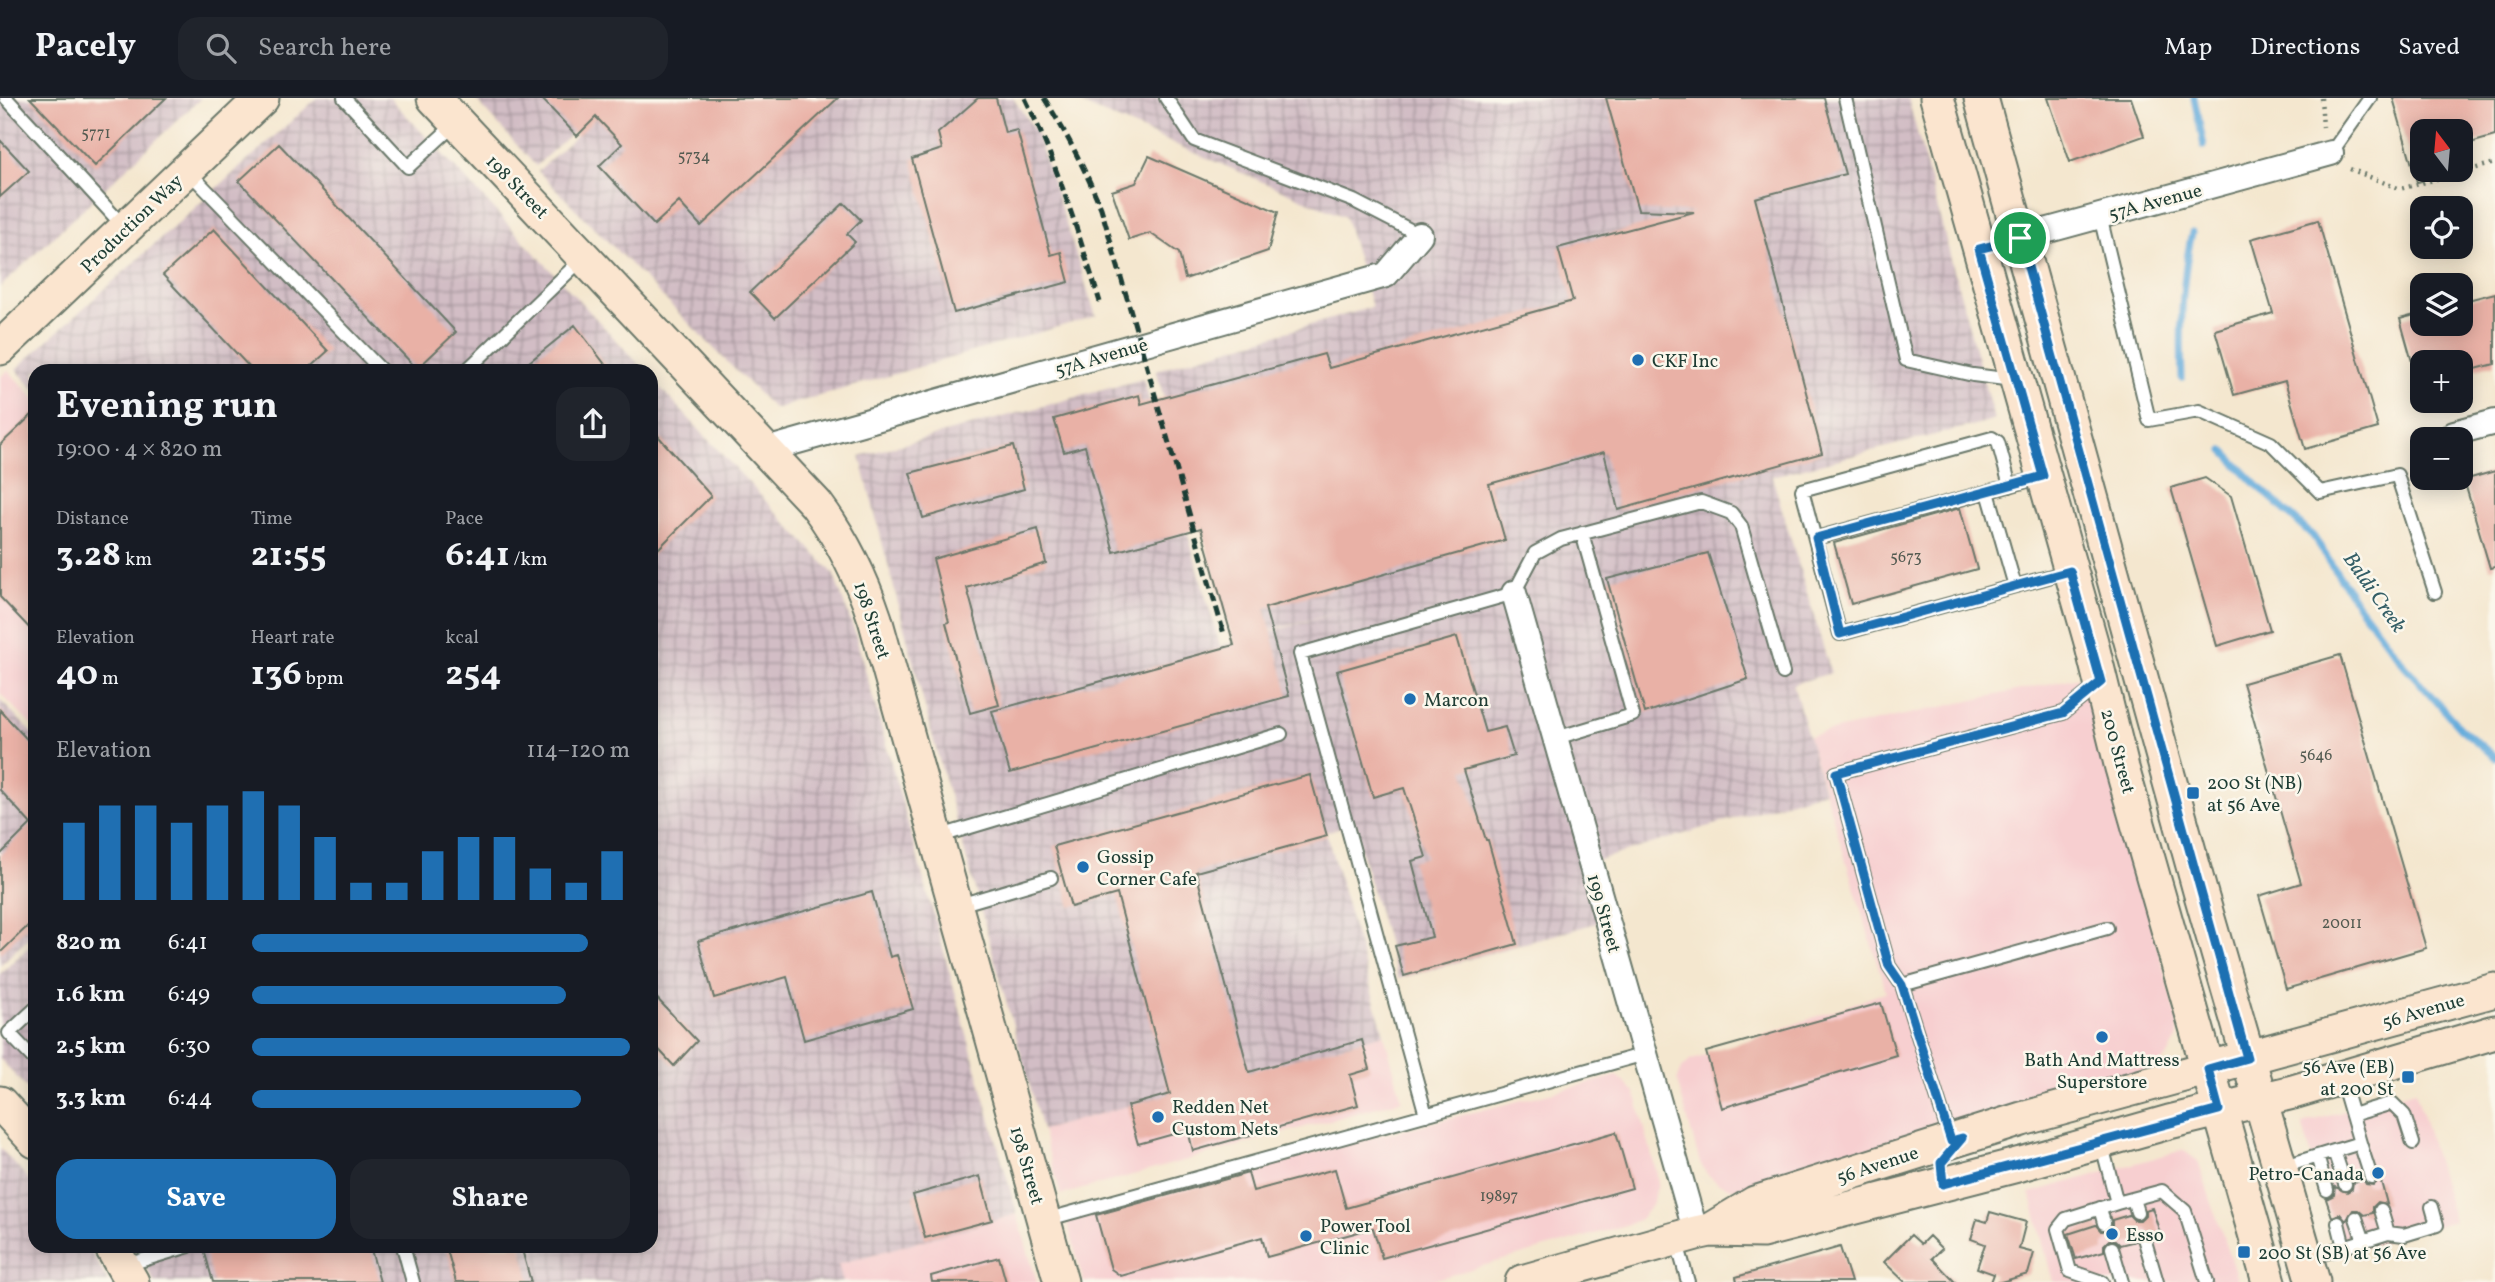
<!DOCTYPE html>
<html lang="en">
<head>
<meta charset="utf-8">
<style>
  body { margin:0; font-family:Vollkorn,serif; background:#20242c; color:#f1f3f6; height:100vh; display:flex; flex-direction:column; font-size:26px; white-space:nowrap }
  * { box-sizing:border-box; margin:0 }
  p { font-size:23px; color:#9ea1a6 }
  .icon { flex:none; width:38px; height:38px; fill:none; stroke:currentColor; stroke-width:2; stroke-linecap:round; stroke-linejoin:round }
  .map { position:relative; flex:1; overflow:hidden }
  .details { position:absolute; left:28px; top:266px; width:630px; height:889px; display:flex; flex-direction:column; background:#171b24; border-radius:21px; box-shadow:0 4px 18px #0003 }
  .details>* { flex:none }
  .needle { width:46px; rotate:344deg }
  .fabs { position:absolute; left:2410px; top:21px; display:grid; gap:14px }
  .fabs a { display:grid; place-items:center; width:63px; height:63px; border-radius:14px; background:#171b24; box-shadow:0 4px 18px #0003; font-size:35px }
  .pin { position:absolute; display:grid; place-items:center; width:60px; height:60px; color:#fff; margin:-30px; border:4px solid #fff; border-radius:50%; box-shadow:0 2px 7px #0007 }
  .round { display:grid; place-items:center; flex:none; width:74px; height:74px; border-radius:21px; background:#20242c }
  .head { display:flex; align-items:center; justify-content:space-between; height:119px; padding:0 28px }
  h1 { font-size:38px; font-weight:700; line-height:52px }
  .stats { display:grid; grid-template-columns:repeat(3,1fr); gap:10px; height:119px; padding:7px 28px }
  .stats div { display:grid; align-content:center }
  .stats b { font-size:35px; font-weight:700 }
  .stats small { font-size:19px; font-weight:400 }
  .stats p { font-size:19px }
  .chart { height:196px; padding:14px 28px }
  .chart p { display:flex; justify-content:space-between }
  .chart svg { width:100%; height:126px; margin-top:7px; stroke:#1f6fb2; stroke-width:6 }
  .action { display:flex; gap:14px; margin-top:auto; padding:14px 28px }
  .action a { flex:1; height:80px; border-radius:21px; background:#1f6fb2; color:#fff; font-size:28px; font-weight:700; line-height:80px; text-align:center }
  .action a+a { background:#20242c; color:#f1f3f6 }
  ul { padding:0 28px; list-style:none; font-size:23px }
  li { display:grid; grid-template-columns:112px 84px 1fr; align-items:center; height:52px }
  li i { height:18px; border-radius:9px; background:#1f6fb2 }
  header { display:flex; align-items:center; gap:42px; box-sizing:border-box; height:98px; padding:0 35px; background:#171b24; border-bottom:2px solid #363941 }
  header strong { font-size:33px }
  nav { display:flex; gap:38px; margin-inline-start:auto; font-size:24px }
  .search { width:490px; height:63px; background:#20242c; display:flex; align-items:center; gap:18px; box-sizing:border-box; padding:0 24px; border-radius:21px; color:#9ea1a6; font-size:26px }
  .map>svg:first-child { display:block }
  .built { fill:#f7cfd0 }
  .industrial { fill:url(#industrial-grid) }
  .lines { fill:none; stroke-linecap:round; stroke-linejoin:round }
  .stream { stroke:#65acdc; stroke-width:7 }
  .building { fill:#e9b1a6 }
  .lane-casing { stroke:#6a786a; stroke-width:16 }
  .street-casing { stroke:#6a786a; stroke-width:28 }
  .secondary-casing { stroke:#6a786a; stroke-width:37 }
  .path { stroke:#6a786a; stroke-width:4.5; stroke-dasharray:2 5; stroke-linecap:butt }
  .lane { stroke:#fff; stroke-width:12 }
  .street { stroke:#fff; stroke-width:24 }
  .secondary { stroke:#fbe5cf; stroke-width:33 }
  .rail { stroke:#1f3d34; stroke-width:5; stroke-dasharray:10 5; stroke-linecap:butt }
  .route-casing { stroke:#fff; stroke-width:14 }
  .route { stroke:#1f6fb2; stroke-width:9 }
  .poi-dot { fill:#1f6fb2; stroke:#fbf7ec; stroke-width:2.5 }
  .labels { text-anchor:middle; stroke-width:5; stroke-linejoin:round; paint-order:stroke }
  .number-label { font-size:16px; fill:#525a50 }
  .street-label { font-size:19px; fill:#1f3d34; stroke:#fbf7ec }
  .poi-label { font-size:19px; fill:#1f3d34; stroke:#fbf7ec; text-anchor:start }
  .water-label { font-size:21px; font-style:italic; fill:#345e66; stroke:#fbf7ec }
</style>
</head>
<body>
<header>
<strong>Pacely</strong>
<div class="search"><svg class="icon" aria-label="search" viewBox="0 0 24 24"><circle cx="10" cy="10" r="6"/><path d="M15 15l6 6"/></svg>Search here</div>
<nav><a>Map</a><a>Directions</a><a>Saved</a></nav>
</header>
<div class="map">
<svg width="2495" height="1184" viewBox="0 0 2495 1184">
  <defs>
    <pattern id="industrial-grid" width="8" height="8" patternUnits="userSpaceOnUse" patternTransform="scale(1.75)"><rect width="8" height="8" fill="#d2bdc5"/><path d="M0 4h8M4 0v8" fill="none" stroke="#aa9ba1"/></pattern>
  </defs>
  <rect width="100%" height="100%" fill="#fbf7ec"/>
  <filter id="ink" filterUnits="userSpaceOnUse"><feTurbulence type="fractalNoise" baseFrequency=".0143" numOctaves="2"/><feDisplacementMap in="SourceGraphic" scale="14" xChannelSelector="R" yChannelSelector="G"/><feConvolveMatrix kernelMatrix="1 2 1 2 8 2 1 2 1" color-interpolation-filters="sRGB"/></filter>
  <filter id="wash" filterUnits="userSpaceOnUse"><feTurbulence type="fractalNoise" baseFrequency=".00686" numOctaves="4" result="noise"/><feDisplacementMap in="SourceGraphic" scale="28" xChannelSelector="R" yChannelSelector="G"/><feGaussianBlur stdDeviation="1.57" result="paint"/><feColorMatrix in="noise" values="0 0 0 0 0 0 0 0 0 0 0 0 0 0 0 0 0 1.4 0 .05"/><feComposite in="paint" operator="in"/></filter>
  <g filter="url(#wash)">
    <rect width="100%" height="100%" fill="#f4e7cf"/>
    <!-- built -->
    <path class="built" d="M8 272 35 301V631L0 595V279Z
      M2084 578 2177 920 2178 939 2169 956 2157 969 1752 1091 1731 1090 1718 1085 1707 1076 1700 1065 1677 983 1683 968 1690 963 1886 894 1808 638Z
      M1384 936 1402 1002 1061 1097 1042 1032Z
      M1617 978 1635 994 1657 1076 1658 1086 1652 1107 1640 1121 1629 1126 1426 1184H1084L1067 1123 1339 1048Z
      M2415 992 2454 1123 2341 1157 2302 1026Z
      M2183 1052 2198 1063 2238 1184H2053L2030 1095Z
      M1017 1116 1037 1184H843L838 1166Z"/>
    <!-- industrial -->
    <path class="industrial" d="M0 0H201L0 189Z
      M317 0H390L645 273H35V292L16 271Z
      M474 0H609L536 68Z
      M617 0H1013L1036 34 1096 218 774 311 538 73Z
      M1067 0H1908L1994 322 1772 378 1831 575 1793 586 1824 693 1592 764 1607 822 1398 881 1353 726 1051 813 1327 738 1384 936 1042 1032 930 629 860 358 1143 281 1220 548 1344 513 1233 542 1156 272 1372 209 1345 119Z
      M651 280 833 475 854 532 1017 1116 838 1166 843 1184H154L136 1148H651Z
      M0 602 35 638V834L0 867Z
      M35 843V999L0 961V876Z
      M0 1050 35 1088V1148H88L108 1184H0Z"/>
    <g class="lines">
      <!-- stream -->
      <path class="stream" d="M2194 0 2204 48
        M2182 280C2180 231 2181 183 2192 135
        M2224 353 2258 388 2313 438 2358 507 2405 568 2460 630 2495 659"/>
    </g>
    <g id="blocks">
      <!-- building -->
      <path class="building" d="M30 0H166L95 68Z
        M541 0H838L701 128 679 104 654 127 599 68 622 46 596 19 577 38Z
        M978 0H996L1005 35 1017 32 1051 157 1061 154 1069 184 954 215 912 61 942 51 938 35Z
        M1606 0H1824L1845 76 1755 100 1822 355 1618 412 1604 354 1489 386 1505 442 1265 510 1289 598 1010 675 992 613 1234 547 1201 430 1114 454 1085 348 1064 354 1054 321 1139 297 1141 306 1324 256 1329 270 1573 203 1558 150 1694 114 1638 112Z
        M2048 0H2131L2144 38 2070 64Z
        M2393 0H2495V38L2460 48V33H2422V83L2417 84Z
        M0 42 29 73 0 99Z
        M279 46 456 234 417 271 239 83Z
        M1149 58 1278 114 1268 153 1185 181 1179 155 1150 135 1129 142 1112 93 1136 85Z
        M844 105 861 122 847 136 855 144 775 220 750 194Z
        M2318 122 2378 330 2305 351 2285 283 2234 297 2215 232 2273 215 2251 141Z
        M214 131 328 253 306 273H253L163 177Z
        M2495 195V266L2460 275V264H2422V277L2416 278 2400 221 2422 215V226H2460V204Z
        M575 227 610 273H518Z
        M35 314V536L0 499V347Z
        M651 330 711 398 651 458Z
        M1013 348 1024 391 923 420 910 375Z
        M2495 373V469L2490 470 2464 382Z
        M2205 380 2231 398 2270 532 2217 548 2171 390Z
        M1960 410 1977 471 1851 506 1834 445Z
        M1038 431 1046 465 967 490 999 607 970 615 946 525 949 524 933 461Z
        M1708 455 1748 581 1645 615 1607 481Z
        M1457 539 1485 634 1505 629 1514 658 1464 672 1486 742H1488L1517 846 1404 878 1395 848 1432 839 1412 763 1426 759 1404 690 1373 699 1337 573Z
        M2340 557 2426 850 2286 891 2259 798 2301 785 2243 585Z
        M0 612 35 650V821L0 855V757L31 726 0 692Z
        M1310 677 1327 738 1196 774 1249 974 1362 942 1370 971 1350 977 1358 1007 1193 1053 1188 1032 1138 1046 1127 1008 1170 996 1117 796 1071 809 1054 748Z
        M872 794 890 859 897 857 913 911 804 942 787 879 714 900 698 843Z
        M651 894 697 943 674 968 651 943Z
        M1881 905 1896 957 1722 1010 1706 954Z
        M1616 1034 1632 1090 1382 1160 1373 1130 1267 1159 1262 1139 1121 1178 1111 1171 1096 1117 1248 1075 1253 1093 1335 1071 1346 1110Z
        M980 1078 992 1122 925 1140 913 1097Z
        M2380 1080 2387 1106 2378 1104 2373 1109V1115L2364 1117 2358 1112H2353L2346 1123 2340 1116 2332 1119 2326 1101 2334 1097 2335 1089 2347 1094 2352 1091 2353 1084 2363 1081 2366 1086 2373 1087Z
        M2152 1110 2160 1135 2152 1137 2147 1132H2141L2136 1137V1143L2120 1147 2115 1142H2109L2104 1147V1153L2076 1161 2068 1136 2096 1127 2101 1133H2107L2112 1128V1122L2129 1117 2134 1122H2140L2145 1117V1112Z
        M1990 1114 2026 1124 2019 1151 2034 1155 2028 1176 2001 1184H1991L1994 1176 1977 1170 1985 1146 1971 1141 1977 1121 1987 1124Z
        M1911 1137 1921 1146 1929 1138 1942 1151 1932 1160 1955 1184H1905L1884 1164Z
        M203 1148H370L380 1184H213Z
        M446 1148H521L531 1184H456Z
        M1840 1149 1851 1184H1737L1736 1179Z
        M999 1159 1006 1184H932L931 1178Z"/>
    </g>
  </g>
  <g filter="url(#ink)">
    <use href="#blocks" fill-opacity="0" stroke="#6a786a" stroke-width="2"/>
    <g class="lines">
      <defs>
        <path id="lane" d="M6 0 125 130
          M344 0 408 69 457 24
          M1166 0 1194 42 1354 103 1420 137
          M1845 0 1906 262 1973 277 2013 282
          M2331 55 2370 0
          M187 72 382 273
          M2100 118 2149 322 2199 313 2271 345 2320 394 2397 377 2435 494
          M466 273 584 159
          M2010 388 1998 344 1992 340 1802 392 1840 536 2070 473
          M1988 394 2015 488
          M1816 440 2042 379
          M1556 640 1633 617 1582 435
          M937 739 1281 636
          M956 808 1051 780
          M1902 887 2107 830
          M35 911 9 935 35 962
          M1426 1017 1300 556 1514 495 1535 455 1561 441 1701 404 1731 415 1741 428 1783 575
          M2352 1017 2392 1005 2404 1017 2413 1045
          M1951 1043 1902 887 1889 868 1836 675 2063 615 2098 587
          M2101 1044 2117 1105 2162 1093 2185 1113 2207 1184
          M2360 1045 2371 1079
          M2334 1053 2345 1086
          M2317 1058 2327 1092
          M2282 1069 2360 1045 2341 980
          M2133 1101 2137 1114
          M2100 1110 2104 1125
          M2356 1120 2364 1143
          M1045 1122 1645 956
          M2338 1125 2344 1149
          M2388 1135 2404 1137 2437 1127 2432 1109
          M2144 1140 2157 1184
          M1676 1141 1688 1184
          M403 1148 413 1184
          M2112 1150 2122 1184
          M2306 1161 2388 1135 2381 1112
          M123 1168 189 1148
          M2102 1184 2070 1173 2058 1131 2066 1121 2117 1105"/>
        <path id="street" d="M1979 151 2331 55
          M2454 335 2495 324
          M766 352 1386 177 1420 137
          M1514 495 1696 1135"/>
        <path id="secondary" d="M434 0 816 406C843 442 861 479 875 521L1061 1184
          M1937 0 2091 544 2122 670 2269 1184
          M1981 0 2200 793 2313 1184
          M0 250 262 0
          M0 1005 35 1043
          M1710 1132 1755 1105 2022 1021 2495 892
          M111 1148 132 1184
          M1522 1184 1696 1135 1710 1132 1762 1133 2021 1066 2169 1024 2293 994 2495 934"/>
      </defs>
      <!-- lane casing -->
      <use href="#lane" class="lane-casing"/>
      <!-- street casing -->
      <use href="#street" class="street-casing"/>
      <!-- secondary casing -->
      <use href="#secondary" class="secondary-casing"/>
      <!-- path -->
      <path class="path" d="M2321 0 2323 29
        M2350 71 2400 91 2495 65"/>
      <!-- lane -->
      <use href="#lane" class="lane"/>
      <!-- street -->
      <use href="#street" class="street"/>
      <!-- secondary -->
      <use href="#secondary" class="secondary"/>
      <!-- rail -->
      <path class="rail" d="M1025 0C1057 65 1078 135 1100 204
        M1044 0C1067 36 1085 71 1101 110L1224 536"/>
    </g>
  </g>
  <g class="lines" filter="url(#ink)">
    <defs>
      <path id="route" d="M2020 140 2247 960 2208 971 2219 1012 1943 1086 1941 1065 1962 1040 1951 1043 1902 887 1889 868 1836 675 2063 615 2101 584 2070 473 1840 536 1816 440 2043 378 1979 151Z"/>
    </defs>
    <!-- route casing -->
    <use href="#route" class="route-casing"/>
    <!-- route -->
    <use href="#route" class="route"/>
  </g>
  <!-- markers -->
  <g class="poi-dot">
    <circle cx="1638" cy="262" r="7"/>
    <circle cx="1410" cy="601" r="7"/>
    <rect x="2186" y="688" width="14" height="14" rx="3.5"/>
    <circle cx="1083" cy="769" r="7"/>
    <circle cx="2102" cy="939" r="7"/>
    <rect x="2401" y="972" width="14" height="14" rx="3.5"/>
    <circle cx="1158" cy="1019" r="7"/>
    <circle cx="2378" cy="1075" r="7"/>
    <circle cx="2112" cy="1136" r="7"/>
    <circle cx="1306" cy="1138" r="7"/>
    <rect x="2237" y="1147" width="14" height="14" rx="3.5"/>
  </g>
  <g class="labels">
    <!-- number labels -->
    <g class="number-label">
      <text x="96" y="40">5771</text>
      <text x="694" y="63">5734</text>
      <text x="1906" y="464">5673</text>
      <text x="2316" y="662">5646</text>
      <text x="2342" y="830">20011</text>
      <text x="1499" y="1103">19897</text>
    </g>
    <!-- street labels -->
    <g class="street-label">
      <text transform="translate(518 88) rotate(46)" y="7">198 Street</text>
      <text transform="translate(2155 103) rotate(-15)" y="7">57A Avenue</text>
      <text transform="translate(131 125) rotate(-44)" y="7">Production Way</text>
      <text transform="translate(1101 258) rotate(-16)" y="7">57A Avenue</text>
      <text transform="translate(873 522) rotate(72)" y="7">198 Street</text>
      <text transform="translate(2119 653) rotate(75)" y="7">200 Street</text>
      <text transform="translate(1605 815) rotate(74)" y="7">199 Street</text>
      <text transform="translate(2423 912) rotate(-16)" y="7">56 Avenue</text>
      <text transform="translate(1877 1066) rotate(-18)" y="7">56 Avenue</text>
      <text transform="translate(1028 1067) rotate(74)" y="7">198 Street</text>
    </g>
    <!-- poi labels -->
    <g class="poi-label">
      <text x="1652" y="269">CKF Inc</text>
      <text x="1424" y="608">Marcon</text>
      <text x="2207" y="691">200 St (NB)<tspan x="2207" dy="22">at 56 Ave</tspan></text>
      <text x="1097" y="765">Gossip<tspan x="1097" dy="22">Corner Cafe</tspan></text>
      <text x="2102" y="968" text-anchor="middle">Bath And Mattress<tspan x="2102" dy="22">Superstore</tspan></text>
      <text x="2394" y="975" text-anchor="end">56 Ave (EB)<tspan x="2394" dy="22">at 200 St</tspan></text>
      <text x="1172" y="1015">Redden Net<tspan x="1172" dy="22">Custom Nets</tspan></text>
      <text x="2364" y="1082" text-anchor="end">Petro-Canada</text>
      <text x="1320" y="1134">Power Tool<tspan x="1320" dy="22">Clinic</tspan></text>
      <text x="2126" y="1143">Esso</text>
      <text x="2258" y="1161">200 St (SB) at 56 Ave</text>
    </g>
    <!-- water labels -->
    <g class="water-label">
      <text transform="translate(2375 494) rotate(55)" y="7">Baldi Creek</text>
    </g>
  </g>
</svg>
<div class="fabs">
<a><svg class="needle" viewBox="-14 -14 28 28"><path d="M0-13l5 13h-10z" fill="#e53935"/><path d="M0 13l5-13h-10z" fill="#9ea1a6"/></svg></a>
<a><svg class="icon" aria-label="locate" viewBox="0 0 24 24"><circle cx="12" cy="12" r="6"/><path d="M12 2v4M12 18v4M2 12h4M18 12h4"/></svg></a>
<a><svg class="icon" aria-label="layers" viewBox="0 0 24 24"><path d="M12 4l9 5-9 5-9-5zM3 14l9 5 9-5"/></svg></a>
<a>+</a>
<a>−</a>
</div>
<div class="pin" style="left:2020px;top:140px;background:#1e9e55"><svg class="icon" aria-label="arrive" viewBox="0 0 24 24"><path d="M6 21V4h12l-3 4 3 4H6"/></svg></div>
<section class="details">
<div class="head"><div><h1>Evening run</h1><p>19:00 · 4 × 820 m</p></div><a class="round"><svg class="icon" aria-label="share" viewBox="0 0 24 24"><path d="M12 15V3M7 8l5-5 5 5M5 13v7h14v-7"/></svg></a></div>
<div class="stats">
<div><p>Distance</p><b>3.28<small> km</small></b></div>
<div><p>Time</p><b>21:55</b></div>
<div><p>Pace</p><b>6:41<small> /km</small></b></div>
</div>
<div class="stats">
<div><p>Elevation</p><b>40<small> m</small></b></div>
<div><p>Heart rate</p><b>136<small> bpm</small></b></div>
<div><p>kcal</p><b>254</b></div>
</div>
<div class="chart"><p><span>Elevation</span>114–120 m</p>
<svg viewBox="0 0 160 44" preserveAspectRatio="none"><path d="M5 44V17M15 44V11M25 44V11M35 44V17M45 44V11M55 44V6M65 44V11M75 44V22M85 44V38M95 44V38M105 44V27M115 44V22M125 44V22M135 44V33M145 44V38M155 44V27"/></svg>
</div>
<ul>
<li><b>820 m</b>6:41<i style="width:89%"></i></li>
<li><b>1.6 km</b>6:49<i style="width:83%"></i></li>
<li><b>2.5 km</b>6:30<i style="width:100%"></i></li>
<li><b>3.3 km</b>6:44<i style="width:87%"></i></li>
</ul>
<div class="action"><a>Save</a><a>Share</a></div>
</section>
</div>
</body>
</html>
